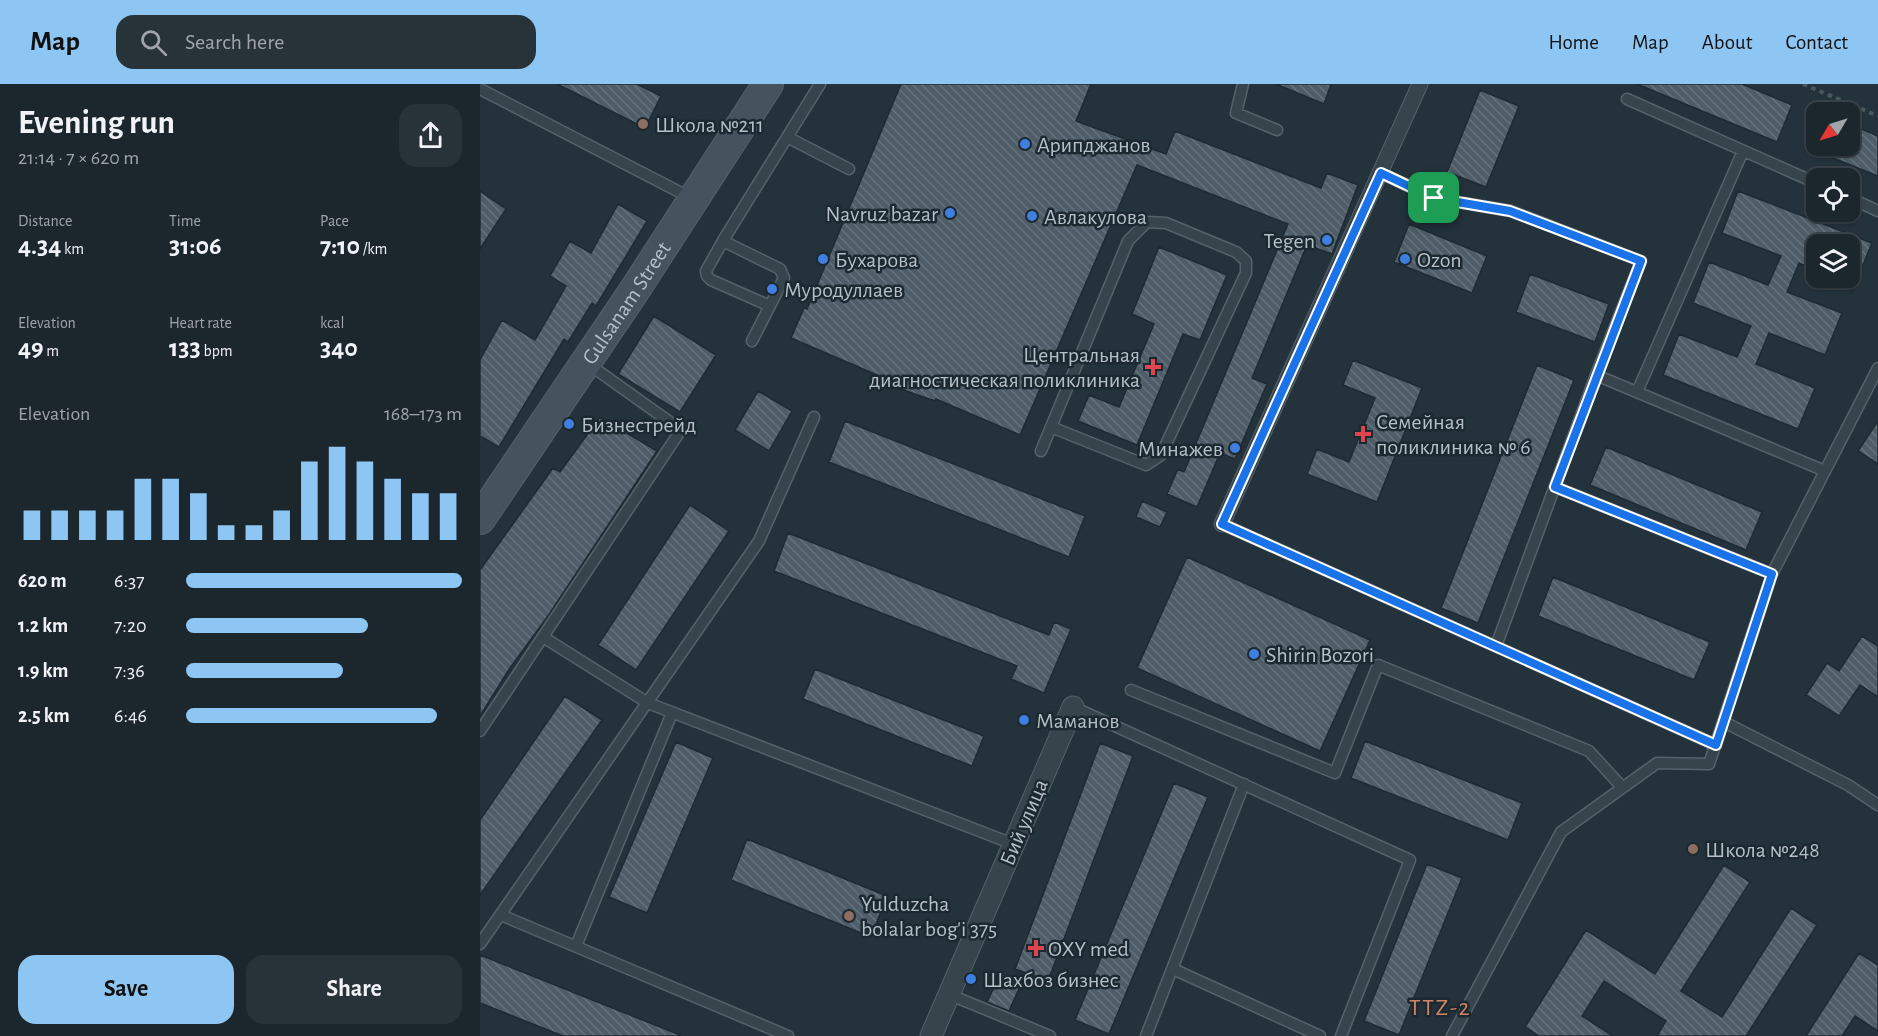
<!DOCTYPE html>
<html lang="en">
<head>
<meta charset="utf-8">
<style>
  body { margin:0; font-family:"Alegreya Sans",sans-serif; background:#283239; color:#f1f3f6; height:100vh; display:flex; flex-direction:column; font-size:22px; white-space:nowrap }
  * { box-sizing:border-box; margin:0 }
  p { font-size:20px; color:#a0a5aa }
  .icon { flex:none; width:33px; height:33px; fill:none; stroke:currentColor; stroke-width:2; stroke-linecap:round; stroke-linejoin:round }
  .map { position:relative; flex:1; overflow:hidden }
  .drawer { display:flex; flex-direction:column; background:#1b262d; width:480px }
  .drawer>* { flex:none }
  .needle { width:39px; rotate:232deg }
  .fabs { position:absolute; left:1326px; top:18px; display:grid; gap:12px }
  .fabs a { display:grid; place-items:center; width:54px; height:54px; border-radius:12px; background:#1b262d; box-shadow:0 2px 4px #0004,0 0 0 2px #394349; font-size:30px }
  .pin { position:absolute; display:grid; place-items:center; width:51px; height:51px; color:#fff; margin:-26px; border-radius:12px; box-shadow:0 3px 9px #0006 }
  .round { display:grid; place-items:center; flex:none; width:63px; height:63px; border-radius:18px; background:#283239 }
  .summary { display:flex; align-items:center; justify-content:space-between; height:102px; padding:0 18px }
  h1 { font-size:33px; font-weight:600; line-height:45px }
  .stats { display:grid; grid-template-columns:repeat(3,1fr); gap:9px; height:102px; padding:6px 18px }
  .stats div { display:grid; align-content:center }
  .stats b { font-size:26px; font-weight:600 }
  .stats small { font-size:16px; font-weight:400 }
  .stats p { font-size:16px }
  .chart { height:168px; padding:12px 18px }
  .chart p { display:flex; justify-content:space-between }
  .chart svg { width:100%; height:108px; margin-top:6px; stroke:#8dc5f3; stroke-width:6 }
  .action { display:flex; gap:12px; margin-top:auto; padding:12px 18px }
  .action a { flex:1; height:69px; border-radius:18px; background:#8dc5f3; color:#111; font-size:24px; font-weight:600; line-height:69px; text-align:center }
  .action a+a { background:#283239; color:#f1f3f6 }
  ul { padding:0 18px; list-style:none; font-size:20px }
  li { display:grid; grid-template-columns:96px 72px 1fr; align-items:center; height:45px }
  li i { height:15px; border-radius:8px; background:#8dc5f3 }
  header { display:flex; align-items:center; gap:36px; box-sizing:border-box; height:84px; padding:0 30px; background:#8dc5f3; color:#111 }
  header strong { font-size:28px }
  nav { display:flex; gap:33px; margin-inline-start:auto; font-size:21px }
  .search { width:420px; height:54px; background:#283239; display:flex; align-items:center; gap:15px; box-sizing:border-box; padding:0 21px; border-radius:18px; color:#a0a5aa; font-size:22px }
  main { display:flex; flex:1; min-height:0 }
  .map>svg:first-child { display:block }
  .building { fill:url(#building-back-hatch); stroke:#1f2b33; stroke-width:1.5 }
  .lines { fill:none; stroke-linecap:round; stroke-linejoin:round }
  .service-casing { stroke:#56626a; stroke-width:13 }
  .pedestrian-casing { stroke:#56626a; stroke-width:17 }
  .minor-casing { stroke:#56626a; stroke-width:23 }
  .secondary-casing { stroke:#56626a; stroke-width:32 }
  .path { stroke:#465b5a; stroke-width:4; stroke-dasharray:4.5 4.5; stroke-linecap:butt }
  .service { stroke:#38444c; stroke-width:10 }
  .pedestrian { stroke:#38444c; stroke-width:15 }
  .minor { stroke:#38444c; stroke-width:21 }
  .secondary { stroke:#46535f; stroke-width:30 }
  .route-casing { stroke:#fff; stroke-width:12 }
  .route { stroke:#1a73e8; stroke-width:8 }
  .education-dot { fill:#8d6e63; stroke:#1d2931; stroke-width:2 }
  .shop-dot { fill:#3f7fe0; stroke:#1d2931; stroke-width:2 }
  .health-dot { fill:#e0444e; stroke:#1d2931; stroke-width:2 }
  .labels { text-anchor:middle; stroke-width:5; stroke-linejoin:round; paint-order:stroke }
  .poi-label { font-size:22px; fill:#b4bfc7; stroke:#1d2931; text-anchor:start }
  .street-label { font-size:22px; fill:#b4bfc7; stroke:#1d2931 }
  .neighbourhood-label { font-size:24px; letter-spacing:1.5px; fill:#d08466; stroke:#1d2931 }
</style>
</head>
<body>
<header>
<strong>Map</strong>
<div class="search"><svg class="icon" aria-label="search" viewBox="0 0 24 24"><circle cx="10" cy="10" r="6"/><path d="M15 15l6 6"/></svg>Search here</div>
<nav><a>Home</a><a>Map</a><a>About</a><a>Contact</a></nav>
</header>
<main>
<section class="drawer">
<div class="summary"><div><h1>Evening run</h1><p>21:14 · 7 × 620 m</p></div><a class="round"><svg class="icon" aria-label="share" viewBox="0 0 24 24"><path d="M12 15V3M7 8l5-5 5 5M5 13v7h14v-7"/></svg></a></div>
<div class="stats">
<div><p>Distance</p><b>4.34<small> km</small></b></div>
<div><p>Time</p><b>31:06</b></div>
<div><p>Pace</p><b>7:10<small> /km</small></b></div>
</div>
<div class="stats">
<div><p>Elevation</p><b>49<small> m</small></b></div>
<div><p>Heart rate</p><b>133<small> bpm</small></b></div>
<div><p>kcal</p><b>340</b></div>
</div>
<div class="chart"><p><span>Elevation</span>168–173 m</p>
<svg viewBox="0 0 160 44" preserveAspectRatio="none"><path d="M5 44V32M15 44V32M25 44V32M35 44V32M45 44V19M55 44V19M65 44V25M75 44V38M85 44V38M95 44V32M105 44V12M115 44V6M125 44V12M135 44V19M145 44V25M155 44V25"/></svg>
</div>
<ul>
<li><b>620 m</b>6:37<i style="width:100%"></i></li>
<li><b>1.2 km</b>7:20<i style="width:66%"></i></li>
<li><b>1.9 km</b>7:36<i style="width:57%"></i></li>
<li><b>2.5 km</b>6:46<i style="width:91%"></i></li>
</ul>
<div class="action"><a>Save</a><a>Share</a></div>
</section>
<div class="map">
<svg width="1398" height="952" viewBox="0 0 1398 952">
  <defs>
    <pattern id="building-back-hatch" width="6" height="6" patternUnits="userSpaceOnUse" patternTransform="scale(1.5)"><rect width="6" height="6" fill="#4e5d67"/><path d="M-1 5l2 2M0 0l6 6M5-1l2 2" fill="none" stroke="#65727b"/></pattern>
  </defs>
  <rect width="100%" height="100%" fill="#24323c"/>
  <!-- building -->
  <path class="building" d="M77 0H157L181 12 165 44Z
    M421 0H611L596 37 686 70 695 47 841 104 847 89 878 101 852 170 827 161 772 294 787 300 755 375 740 369 717 423 687 410 698 385 704 388 808 140 657 81 540 351 456 315 455 317 403 299 404 294 311 254 324 224 327 225Z
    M796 0H851L844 20Z
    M1157 0H1262L1312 21 1297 58Z
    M1000 6 1039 22 1006 103 967 88Z
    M1370 40 1398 52V92L1353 74 1358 62H1370Z
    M0 107 26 125 0 165Z
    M1258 107 1392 159 1371 210 1370 160H1336V186L1319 179 1307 208 1362 229 1345 271 1289 249 1276 280 1335 304 1318 345 1183 291 1199 250 1257 273 1271 242 1213 219 1229 178 1288 201 1301 172 1242 149Z
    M138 120 167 137 116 222 112 219 88 258 84 255 19 363 0 352V276L22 236 55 256 86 202 70 192 90 157 111 169Z
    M929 140 1007 172 992 209 914 178Z
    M679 163 747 191 720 256 703 250 657 361 598 337 609 311 639 323 674 240 652 230Z
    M1050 190 1129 220 1115 258 1036 228Z
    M174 232 236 271 200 328 138 290Z
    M873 276 942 304 897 418 827 390 837 365 869 378 895 314 863 301Z
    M1057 281 1094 296 998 539 961 524Z
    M278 307 312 327 289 367 255 346Z
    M120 333 177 367 68 532 30 584 0 632V486L73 384 80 388Z
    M365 337 605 432 589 473 349 378Z
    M1398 337V380L1378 367Z
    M1126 363 1282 428 1266 466 1110 401Z
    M662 417 687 428 680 443 656 433Z
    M210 421 249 447 156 586 118 561Z
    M308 449 569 551 574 538 591 545 564 609 531 595 537 582 294 487Z
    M707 473 890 556 840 667 657 584Z
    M1073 493 1230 558 1214 596 1058 532Z
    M1382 552 1398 562V613L1380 601 1359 632 1326 611 1347 579 1359 587Z
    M335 585 504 652 492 682 323 615Z
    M85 612 122 636 0 811V736Z
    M885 657 1042 719 1028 756 871 694Z
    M196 658 233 674 167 829 129 813Z
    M620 659 653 672 568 897 535 885Z
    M694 699 728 713 629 950 595 936Z
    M267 755 407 812 391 853 251 796Z
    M947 780 982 794 919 951 884 937Z
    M1244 781 1270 798 1201 907 1242 933 1311 824 1337 841 1266 952H1177L1186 937 1124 897 1102 932 1133 952H1059L1045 943 1106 846 1175 890Z
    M1379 869 1398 881V947L1375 932 1362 952H1326Z
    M0 871 200 951 199 952H83L0 919Z
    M521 889 542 898 529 927 507 918Z"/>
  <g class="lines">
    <defs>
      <path id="service" d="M763 0 756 29 797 46
        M0 5 213 115
        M1147 15 1336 99
        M307 53 369 85
        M901 89 954 114 1031 127 1161 177 1116 291 1016 562
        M1370 114 1398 127
        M244 155 226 187 227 192 231 196 290 222
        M272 257 304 194 300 185 249 160 244 155 340 0
        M1116 291 1345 387
        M1157 308 1263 67
        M561 367 571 343 648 157 667 138 686 139 756 168 766 177V189L681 371 666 381 571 343
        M1075 403 1292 490
        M742 440 1236 661
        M63 553 168 619 533 760
        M651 606 855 689 898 581 1109 667 1142 703
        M593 623 930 776 861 952
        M1244 638 1368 701 1398 721
        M0 647 201 346 107 279
        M21 831 308 952
        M0 860 279 457 334 333
        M96 862 192 629
        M693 885 840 952
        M468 910 570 952
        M666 952 764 700
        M972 952 1081 748 1177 679 1229 680 1292 490 1398 284"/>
      <path id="pedestrian" d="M742 440 940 0"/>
      <path id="minor" d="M451 952 593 623"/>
      <g id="secondary">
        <path id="s1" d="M0 435 154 207 288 0"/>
      </g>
    </defs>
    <!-- service casing -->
    <use href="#service" class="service-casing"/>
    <!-- pedestrian casing -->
    <use href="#pedestrian" class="pedestrian-casing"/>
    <!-- minor casing -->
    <use href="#minor" class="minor-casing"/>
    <!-- secondary casing -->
    <use href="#secondary" class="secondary-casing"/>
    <!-- path -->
    <path class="path" d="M1323 0 1398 32"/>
    <!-- service -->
    <use href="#service" class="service"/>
    <!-- pedestrian -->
    <use href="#pedestrian" class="pedestrian"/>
    <!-- minor -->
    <use href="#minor" class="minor"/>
    <!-- secondary -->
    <use href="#secondary" class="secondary"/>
  </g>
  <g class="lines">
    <defs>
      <path id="route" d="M901 89 954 114 1030 127 1161 177 1075 403 1292 490 1236 661 742 440Z"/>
    </defs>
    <!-- route casing -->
    <use href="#route" class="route-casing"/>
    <!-- route -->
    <use href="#route" class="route"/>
  </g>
  <!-- markers -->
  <g class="education-dot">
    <circle cx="163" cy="40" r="6"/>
    <circle cx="1213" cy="765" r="6"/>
    <circle cx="369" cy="832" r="6"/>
  </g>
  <g class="shop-dot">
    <circle cx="545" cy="60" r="6"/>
    <circle cx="470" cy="129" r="6"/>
    <circle cx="552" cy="132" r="6"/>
    <circle cx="847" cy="156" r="6"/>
    <circle cx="343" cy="175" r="6"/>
    <circle cx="925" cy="175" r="6"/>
    <circle cx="292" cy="205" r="6"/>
    <circle cx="89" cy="340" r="6"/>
    <circle cx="755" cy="364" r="6"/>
    <circle cx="774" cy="570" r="6"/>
    <circle cx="544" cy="636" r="6"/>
    <circle cx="491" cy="895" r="6"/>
  </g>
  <g class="health-dot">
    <path d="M670 274h6v6h6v6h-6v6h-6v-6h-6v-6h6z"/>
    <path d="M880 341h6v6h6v6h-6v6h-6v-6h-6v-6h6z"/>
    <path d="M553 855h6v6h6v6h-6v6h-6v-6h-6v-6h6z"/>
  </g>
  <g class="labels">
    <!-- poi labels -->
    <g class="poi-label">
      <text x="175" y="48">Школа №211</text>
      <text x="557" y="68">Арипджанов</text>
      <text x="458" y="137" text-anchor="end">Navruz bazar</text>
      <text x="564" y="140">Авлакулова</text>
      <text x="835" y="164" text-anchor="end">Tegen</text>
      <text x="355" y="183">Бухарова</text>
      <text x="937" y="183">Ozon</text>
      <text x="304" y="213">Муродуллаев</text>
      <text x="660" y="278" text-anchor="end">Центральная<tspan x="660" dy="25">диагностическая поликлиника</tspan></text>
      <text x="896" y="345">Семейная<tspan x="896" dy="25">поликлиника № 6</tspan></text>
      <text x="101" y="348">Бизнестрейд</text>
      <text x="743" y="372" text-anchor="end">Минажев</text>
      <text x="786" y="578">Shirin Bozori</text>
      <text x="556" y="644">Маманов</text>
      <text x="1225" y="773">Школа №248</text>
      <text x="381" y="827">Yulduzcha<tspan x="381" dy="25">bolalar bog'i 375</tspan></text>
      <text x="568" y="872">OXY med</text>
      <text x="503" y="903">Шахбоз бизнес</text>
    </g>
    <!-- street labels -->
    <g class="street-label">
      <text dy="8" stroke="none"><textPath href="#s1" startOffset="261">Gulsanam Street</textPath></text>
      <text transform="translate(543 738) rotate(-67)" y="8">Бий улица</text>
    </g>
    <!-- neighbourhood labels -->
    <g class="neighbourhood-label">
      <text x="960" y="931">TTZ-2</text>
    </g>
  </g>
</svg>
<div class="fabs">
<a><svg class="needle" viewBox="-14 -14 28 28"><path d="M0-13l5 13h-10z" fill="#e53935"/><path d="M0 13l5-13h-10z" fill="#a0a5aa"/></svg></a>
<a><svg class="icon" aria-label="locate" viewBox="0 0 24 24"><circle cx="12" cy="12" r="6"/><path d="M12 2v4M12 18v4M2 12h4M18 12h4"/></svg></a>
<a><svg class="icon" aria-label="layers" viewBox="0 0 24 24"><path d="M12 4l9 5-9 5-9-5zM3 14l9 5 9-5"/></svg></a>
</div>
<div class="pin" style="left:954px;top:114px;background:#1e9e55"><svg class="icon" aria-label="arrive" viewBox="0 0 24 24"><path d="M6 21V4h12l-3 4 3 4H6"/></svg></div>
</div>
</main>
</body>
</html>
